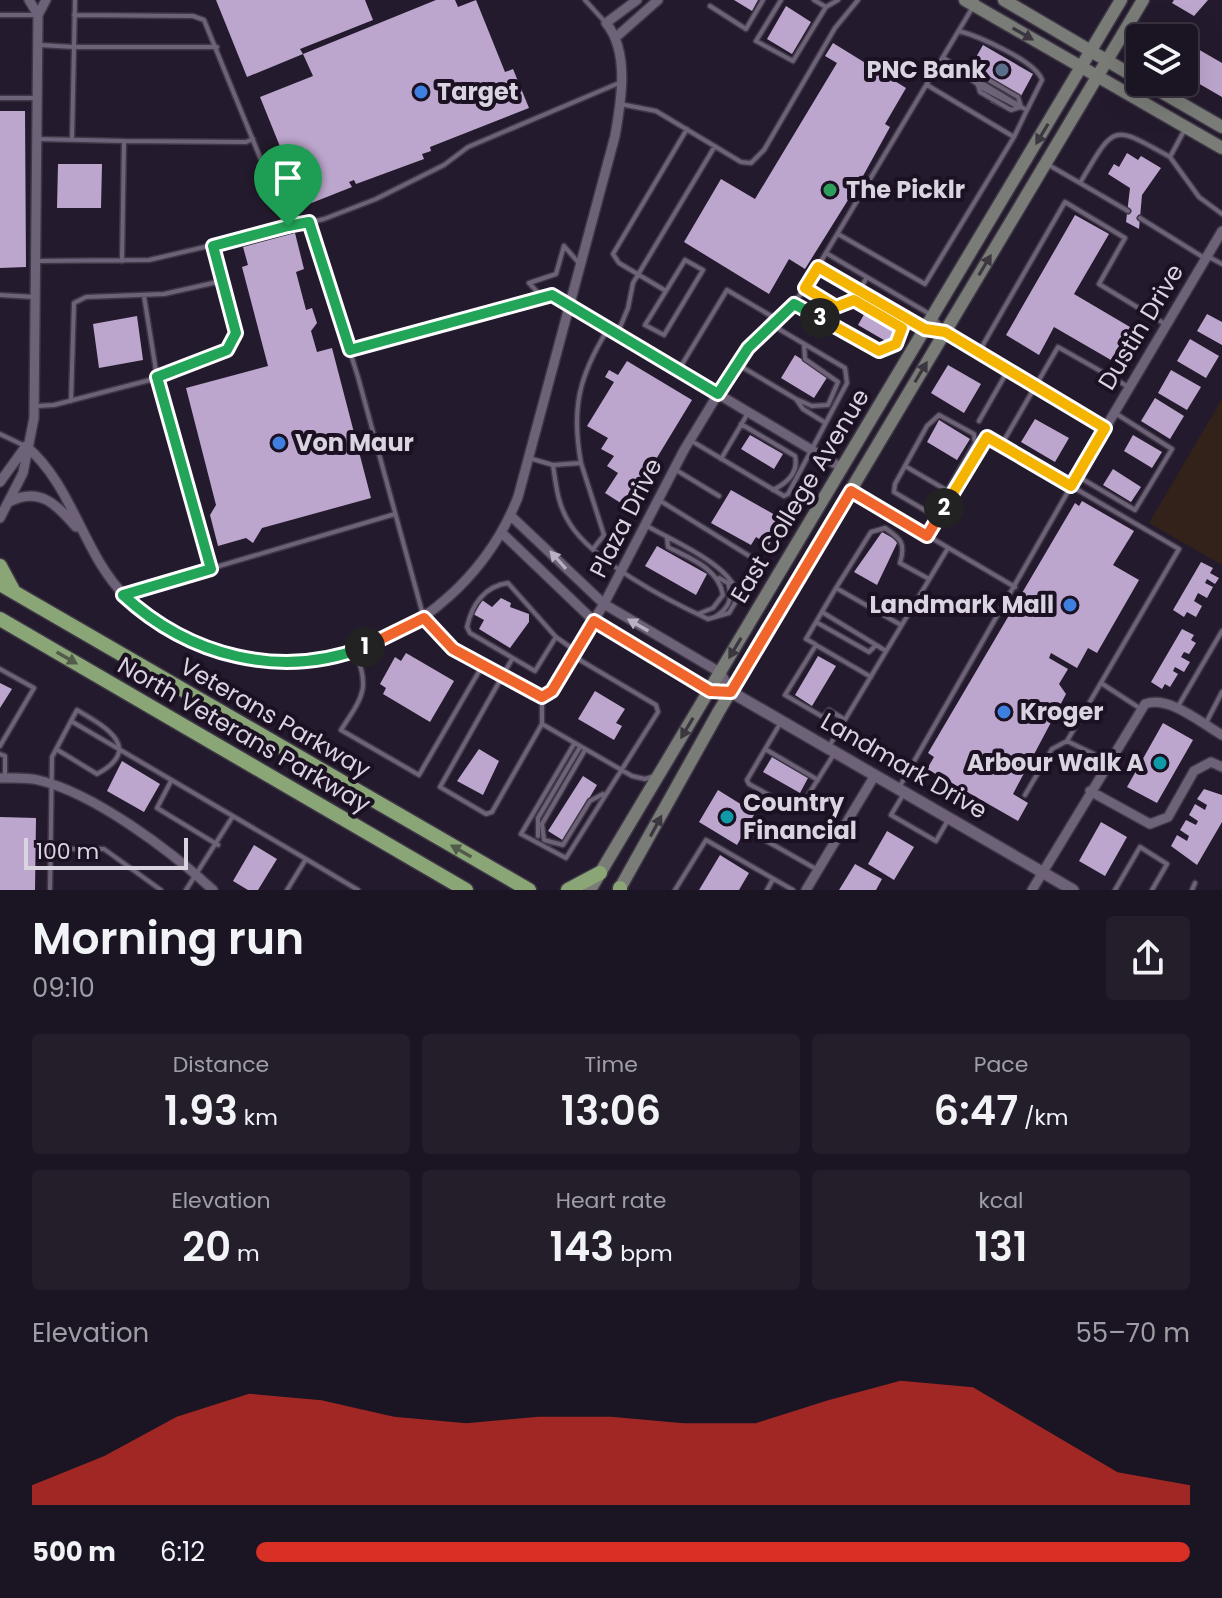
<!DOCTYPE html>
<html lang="en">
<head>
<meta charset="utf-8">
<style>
  body { margin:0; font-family:Poppins,sans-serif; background:#241d2a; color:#f1f3f6; height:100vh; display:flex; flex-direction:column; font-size:30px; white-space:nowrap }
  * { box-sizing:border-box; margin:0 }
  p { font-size:26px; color:#a09ea5 }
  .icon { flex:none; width:44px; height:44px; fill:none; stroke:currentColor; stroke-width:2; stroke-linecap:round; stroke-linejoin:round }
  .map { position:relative; height:890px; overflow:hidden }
  .side { display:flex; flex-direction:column; background:#1b1422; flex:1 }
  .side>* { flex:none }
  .buttons { position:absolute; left:1126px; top:24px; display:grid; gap:16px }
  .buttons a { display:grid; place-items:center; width:72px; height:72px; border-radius:8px; background:#1b1422; box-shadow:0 8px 32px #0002,0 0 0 2px #393340; font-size:40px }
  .scale { position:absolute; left:24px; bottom:20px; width:164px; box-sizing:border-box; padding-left:8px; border:4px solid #dad4e1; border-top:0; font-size:22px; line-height:28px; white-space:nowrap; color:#dad4e1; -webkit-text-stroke:6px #1b1123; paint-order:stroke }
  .pin { position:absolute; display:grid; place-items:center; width:68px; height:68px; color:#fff; margin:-82px -34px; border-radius:50% 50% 50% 0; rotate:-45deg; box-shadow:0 0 8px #0007 }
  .pin .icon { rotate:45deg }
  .km { position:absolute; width:40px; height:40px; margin:-20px; border-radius:50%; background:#222; color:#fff; font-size:22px; line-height:40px; text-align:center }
  .round { display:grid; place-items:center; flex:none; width:84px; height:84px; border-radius:8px; background:#241d2a }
  .summary { display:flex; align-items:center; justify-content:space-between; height:136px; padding:0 32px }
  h1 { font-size:44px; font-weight:600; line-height:60px }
  .figures { display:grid; grid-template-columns:repeat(3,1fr); gap:12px; height:136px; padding:8px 32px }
  .figures div { display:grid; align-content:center; border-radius:8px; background:#241d2a; text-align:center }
  .figures b { font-size:40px; font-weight:600 }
  .figures small { font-size:22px; font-weight:400 }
  .figures p { font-size:22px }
  .chart { height:224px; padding:16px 32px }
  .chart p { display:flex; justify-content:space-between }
  .chart svg { width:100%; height:144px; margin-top:8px; fill:#d93025; opacity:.7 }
  ul { padding:0 32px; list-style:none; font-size:26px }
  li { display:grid; grid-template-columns:128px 96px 1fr; align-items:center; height:60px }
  li i { height:20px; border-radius:10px; background:#d93025 }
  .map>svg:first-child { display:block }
  .education { fill:#322219 }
  .building { fill:#bda6cd }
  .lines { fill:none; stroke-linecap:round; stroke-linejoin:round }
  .service-casing { stroke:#3e3746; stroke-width:7 }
  .minor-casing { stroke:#3e3746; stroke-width:12 }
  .tertiary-casing { stroke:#3e3746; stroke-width:14 }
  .secondary-casing { stroke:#3e3746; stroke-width:15 }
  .trunk-casing { stroke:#3e3746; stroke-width:17 }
  .service { stroke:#6e6278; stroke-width:4 }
  .minor { stroke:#6e6278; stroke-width:9 }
  .tertiary { stroke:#6e6278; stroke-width:11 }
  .secondary { stroke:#797c77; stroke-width:12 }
  .trunk { stroke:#8ba676; stroke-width:14 }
  .oneway { fill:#3c3640 }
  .oneway2 { fill:#bab2c2 }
  .oneway3 { fill:#535c4c }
  .split-1-casing { stroke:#fff; stroke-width:16 }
  .split-2-casing { stroke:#fff; stroke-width:16 }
  .split-3-casing { stroke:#fff; stroke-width:16 }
  .split-4-casing { stroke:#fff; stroke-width:16 }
  .split-1 { stroke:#22a559; stroke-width:10 }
  .split-2 { stroke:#f0652b; stroke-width:10 }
  .split-3 { stroke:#f5b400; stroke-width:10 }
  .split-4 { stroke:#22a559; stroke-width:10 }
  .service-dot { fill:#5c6f8a; stroke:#1b1123; stroke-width:3 }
  .shop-dot { fill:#3f7fe0; stroke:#1b1123; stroke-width:3 }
  .leisure-dot { fill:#2e9e5b; stroke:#1b1123; stroke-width:3 }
  .culture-dot { fill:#0f9aa8; stroke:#1b1123; stroke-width:3 }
  .labels { text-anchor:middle; stroke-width:8; stroke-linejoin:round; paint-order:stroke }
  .poi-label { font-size:24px; font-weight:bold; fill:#dad4e1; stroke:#1b1123; text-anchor:start }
  .street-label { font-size:24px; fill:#dad4e1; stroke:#1b1123 }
</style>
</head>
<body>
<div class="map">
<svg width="1222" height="890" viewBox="0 0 1222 890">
  <rect width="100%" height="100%" fill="#241a2d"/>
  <!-- education -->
  <path class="education" d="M1222 399V565L1149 523Z"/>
  <!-- building -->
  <path class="building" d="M216 0H365L373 20 300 49 303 54 247 77Z
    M436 0H455L458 7 476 0 505 72 513 69 529 108 430 147 431 151 422 154 424 159 356 184 354 180 349 182 352 187 304 206 260 97 313 76 303 54Z
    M734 0H758L752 11Z
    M1174 0H1208L1194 16 1172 3Z
    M786 6 811 22 792 54 767 39Z
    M1184 41 1222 63V97L1184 75Z
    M833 43 906 88 885 124 890 127 863 176 805 269 789 259 769 294 684 242 721 179 755 199 837 63 825 56Z
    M983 45 1033 74 1021 96 1015 92 1005 110 990 102 1001 84 971 66Z
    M0 111H25L26 267 0 268Z
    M1127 153 1138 160 1141 156 1161 168 1142 195 1139 229 1126 222 1130 188 1108 174 1114 164 1119 167Z
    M58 164H102L101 208H57Z
    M1075 215 1109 234 1074 294 1130 327 1111 360 1054 327 1039 355 1006 335Z
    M295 233 304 269 296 272 306 310 312 308 317 323 311 331 317 352 332 348 371 498 262 528 253 543 246 538 218 546 210 515 216 505 186 388 268 366 242 267 248 265 243 247Z
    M866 311 896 330 889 343 858 325Z
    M1207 314 1222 322V345L1197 331Z
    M137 316 143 360 99 368 93 324Z
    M1190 339 1219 356 1206 378 1177 361Z
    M795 355 828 376 814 398 781 378Z
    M627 361 692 400 627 507 605 493 618 473 607 466 614 456 601 449 608 438 587 426 614 382 605 377 609 370 618 375Z
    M948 365 981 384 964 413 931 393Z
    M1171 370 1201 387 1187 410 1158 393Z
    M1155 398 1184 416 1170 439 1141 421Z
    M1035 419 1069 438 1055 462 1021 442Z
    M939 420 970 439 957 460 927 442Z
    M750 435 783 454 774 469 741 449Z
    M1133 435 1162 452 1152 468 1124 451Z
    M1113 469 1141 487 1131 502 1103 485Z
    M731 490 784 520 769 545 756 537 751 545 711 523Z
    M1082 501 1134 531 1113 565 1139 580 1097 653 1088 648 1077 668 1051 653 1049 658 1068 669 1059 684 1066 694 1013 794 1028 803 1018 821 927 769 934 757 928 753 1075 503 1079 506Z
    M882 532 898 541 877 585 854 572Z
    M657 546 707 574 696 595 645 566Z
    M1201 562 1213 568 1210 573 1219 578 1215 584 1207 579 1205 583 1213 587 1207 598 1198 593 1194 601 1202 606 1196 617 1187 612 1184 617 1173 610Z
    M501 598 511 603 510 607 529 614V622L510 648 479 629 484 620 473 614 482 600 492 607Z
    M1182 629 1194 635 1191 640 1196 643 1189 654 1184 652 1181 657 1190 662 1184 672 1175 667 1173 671 1178 674 1170 687 1165 684 1162 689 1151 682Z
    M406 653 454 681 430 722 383 694 386 688 380 684 395 657 401 661Z
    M818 656 836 666 812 706 795 695Z
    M0 683 12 689 0 708Z
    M595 691 625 709 616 723 622 726 614 740 578 719Z
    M1163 723 1193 740 1157 803 1127 787Z
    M479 749 499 761 483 795 457 781Z
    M772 757 808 778 800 793 763 772Z
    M122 761 160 784 144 812 107 791Z
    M583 776 597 785 564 841 548 831Z
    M1204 789 1222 795V822L1197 865 1171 846 1177 835 1187 841 1189 836 1180 830 1186 820 1196 825 1198 821 1189 815 1195 804 1205 810 1207 805 1197 799Z
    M718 790 755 813 737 845 699 822Z
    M0 817 36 818 35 890H0Z
    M1101 822 1127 837 1105 876 1079 861Z
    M887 831 914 847 894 880 868 864Z
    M254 845 277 859 258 890H248L233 881Z
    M720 855 749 873 739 890H699Z
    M855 864 882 879 876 890H839Z"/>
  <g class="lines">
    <defs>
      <path id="service" d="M585 0 605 22
        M781 0 756 41 793 61 826 7 814 0
        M710 6 746 29 763 0
        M826 7 838 0
        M0 15H36
        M74 15 193 16 204 20 288 226
        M959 31C978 36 1036 61 1042 80L1027 110 1021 107 1011 110 980 92 977 82
        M40 45 74 47 75 0
        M943 57 982 88 1017 106
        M977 82 987 79 1018 97 1021 107
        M980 82 1020 106
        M0 98H35
        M620 104 656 111 741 162 751 163 764 150 835 28 858 0
        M1014 137 1027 110
        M37 139 124 141 122 261
        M72 140 74 47H217
        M124 141 246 142 253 139
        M1170 157 1199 197 1222 214
        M1047 164 1080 183C1115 124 1111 124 1170 157L1185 129
        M1080 183 1128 211
        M1140 218 1206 259
        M309 222 358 377 423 615
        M838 234 925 284 1014 137 927 85
        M564 246 578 262
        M826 253 933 316 943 330
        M1209 257 1222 264
        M36 261 149 260 324 219 376 199 444 165 468 147 619 83
        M818 267 925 329 943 332
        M666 291 685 260 703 270 664 335 645 325 666 291 619 263 613 254 687 129
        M859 291 867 277
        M0 295 34 297
        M144 296 157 377 211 569
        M543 298 529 283 556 274 564 246
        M794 304 879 351C893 347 899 342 902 328L854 300 836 307 805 288
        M618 332 628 308 633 283 715 146
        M350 350 552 295 570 305
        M980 350 1065 202 1125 238 1099 284 1165 324
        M737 364 796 399 803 409 824 422
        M678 371 727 290 778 320
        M718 394 748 348 802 293 977 0
        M796 399 812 406 828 405 838 382 805 359 804 344
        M71 401 74 303 86 297 164 294 222 281
        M37 406 54 405 150 380 230 348 236 333 213 246
        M979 421 1007 372
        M741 424 795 456C799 473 787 483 773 490
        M0 434 23 445
        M1006 437 1058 347 1127 386
        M690 440 784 496 788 494 847 383 845 368 772 325
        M529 458 553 465C556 486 558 506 570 524 594 562 667 600 708 619L729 613 738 598C736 567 673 541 647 526
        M721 459 748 413
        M581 463 604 535 593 549
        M553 465 581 463C571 408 579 376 608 329
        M905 466 953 494
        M676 470 719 496
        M1079 477 1135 510 1172 449 1115 413
        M855 493 1015 587
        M659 500 759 562
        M938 518 894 492 895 484 927 426 939 415 974 434 975 443 947 491
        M927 536 987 437 1179 549 1067 741 1108 761
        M667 538 668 547C691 559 718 568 723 595L713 608 698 614
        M836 588 871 532 885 528C901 539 906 543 900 563L929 579
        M125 594 395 514
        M822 612 886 651
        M715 617C729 608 733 599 728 583L719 578
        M816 622 869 652 876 645
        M556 637 535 671 470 633 467 627C472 604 485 586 508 583L556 637 573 649
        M815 644 806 639 836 588 901 625
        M355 651C371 689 362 697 341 730L419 775 481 668
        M573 656 656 705 658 712 566 858 521 834 574 744
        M512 659 440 787 486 814 492 812 542 724
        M0 669 34 688 0 746
        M1101 683 1141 709
        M542 697V724L632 776 645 779 654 776
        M1177 708 1222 631
        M844 719 829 710 823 717 785 695 816 645 871 677
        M781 722 747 780 749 784 798 811 834 754
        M1206 723 1222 692
        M828 748 948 548
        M56 749 97 774C145 748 104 726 77 710L71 721
        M765 749 818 780
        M585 750 542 824 544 840 563 845 590 801 603 794
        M0 754 5 756V776
        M171 781 157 808 218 845
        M900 786 1070 488
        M903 795 891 815 936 841 948 820
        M1025 795 1052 749 1067 741
        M749 831 816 869
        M538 836V818L580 747
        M51 849H104L161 890
        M50 890 52 757 71 721 306 859
        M186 890 233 816
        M287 890 306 859 358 890
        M675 890 706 840 793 890
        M767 890 773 879
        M1115 890 1140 847 1167 864 1152 890
        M1192 890 1195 883"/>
      <path id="minor" d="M29 0 38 15
        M615 38 658 0
        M570 306 842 468
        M945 332 1105 428
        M26 446C74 487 82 553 126 597 254 725 457 653 518 497L615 136C621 102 630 52 606 23L637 0
        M0 482 26 446
        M1071 486 1222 231
        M9 502C40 486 57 505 76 527
        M0 518 23 473 34 418 38 15 46 0
        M503 534 594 621 710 691 731 692 721 673 604 604 511 516
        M424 618 453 649 533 695H547L604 604 684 450 718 394
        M0 778C12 778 26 777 38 780 94 793 171 851 213 890
        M1090 791 1150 824 1168 817 1194 771 1211 762 1222 767
        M806 890 875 775
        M1032 890 1145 704C1169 695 1201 723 1222 735"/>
      <path id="tertiary" d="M731 692 1073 890"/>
      <path id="secondary" d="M965 0 1222 148
        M1004 0 1140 80
        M1144 82 1222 127
        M590 890 1121 0
        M619 890 719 711 1143 0"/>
      <path id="trunk" d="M0 566 14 592
        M0 584 529 890
        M0 619 466 890
        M568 890 600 873
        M620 890V888"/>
    </defs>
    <!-- service casing -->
    <use href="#service" class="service-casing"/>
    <!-- minor casing -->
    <use href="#minor" class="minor-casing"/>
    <!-- tertiary casing -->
    <use href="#tertiary" class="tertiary-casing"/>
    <!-- secondary casing -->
    <use href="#secondary" class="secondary-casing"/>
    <!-- trunk casing -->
    <use href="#trunk" class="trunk-casing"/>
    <!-- service -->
    <use href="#service" class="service"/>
    <!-- minor -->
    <use href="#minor" class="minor"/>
    <!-- tertiary -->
    <use href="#tertiary" class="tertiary"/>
    <!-- secondary -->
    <use href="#secondary" class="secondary"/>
    <!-- trunk -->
    <use href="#trunk" class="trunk"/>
  </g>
  <!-- one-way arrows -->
  <defs><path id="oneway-solid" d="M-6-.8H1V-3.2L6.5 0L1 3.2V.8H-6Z" transform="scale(2)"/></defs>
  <g class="oneway">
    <use href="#oneway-solid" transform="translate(1023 34) rotate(30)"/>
    <use href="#oneway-solid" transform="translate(1042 134) rotate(121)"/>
    <use href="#oneway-solid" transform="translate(985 265) rotate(-59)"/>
    <use href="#oneway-solid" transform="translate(921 372) rotate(-59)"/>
    <use href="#oneway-solid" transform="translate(735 648) rotate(121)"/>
    <use href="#oneway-solid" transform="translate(687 728) rotate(121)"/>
    <use href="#oneway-solid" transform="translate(656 826) rotate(-62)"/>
  </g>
  <g class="oneway2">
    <use href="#oneway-solid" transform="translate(558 560) rotate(-132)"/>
    <use href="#oneway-solid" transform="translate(638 625) rotate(-150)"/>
  </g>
  <g class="oneway3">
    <use href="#oneway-solid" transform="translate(67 658) rotate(30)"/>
    <use href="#oneway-solid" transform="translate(461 851) rotate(-150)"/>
  </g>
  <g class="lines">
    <defs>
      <path id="split-1" d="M288 226 213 246 236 333 227 350 157 377 211 569 123 595C189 656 280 680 365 647"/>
      <path id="split-2" d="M365 647 424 618 453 649 542 697 552 691 594 621 710 691 731 692 851 491 927 536 944 508"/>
      <path id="split-3" d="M820 318 879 351 896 344 902 328 854 300 836 307 805 288 818 267 925 329 945 332 1105 428 1071 486 987 437 944 508"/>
      <path id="split-4" d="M288 226 309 222 350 350 552 295 718 394 748 348 794 304 820 318"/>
    </defs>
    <!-- split-1 casing -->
    <use href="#split-1" class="split-1-casing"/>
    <!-- split-2 casing -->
    <use href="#split-2" class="split-2-casing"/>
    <!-- split-3 casing -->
    <use href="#split-3" class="split-3-casing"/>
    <!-- split-4 casing -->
    <use href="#split-4" class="split-4-casing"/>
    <!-- split-1 -->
    <use href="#split-1" class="split-1"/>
    <!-- split-2 -->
    <use href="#split-2" class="split-2"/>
    <!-- split-3 -->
    <use href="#split-3" class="split-3"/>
    <!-- split-4 -->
    <use href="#split-4" class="split-4"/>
  </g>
  <!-- markers -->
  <circle class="service-dot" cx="1002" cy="70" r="8"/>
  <g class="shop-dot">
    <circle cx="421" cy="92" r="8"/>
    <circle cx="279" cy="443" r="8"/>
    <circle cx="1070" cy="605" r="8"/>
    <circle cx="1004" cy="712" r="8"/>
  </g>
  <circle class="leisure-dot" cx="830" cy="190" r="8"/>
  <g class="culture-dot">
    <circle cx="1160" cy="763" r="8"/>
    <circle cx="727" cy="817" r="8"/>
  </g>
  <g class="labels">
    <!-- poi labels -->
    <g class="poi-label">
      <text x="986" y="78" text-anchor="end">PNC Bank</text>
      <text x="437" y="100">Target</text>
      <text x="846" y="198">The Picklr</text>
      <text x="295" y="451">Von Maur</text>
      <text x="1054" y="613" text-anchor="end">Landmark Mall</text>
      <text x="1020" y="720">Kroger</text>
      <text x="1144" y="771" text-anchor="end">Arbour Walk A</text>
      <text x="743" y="811">Country<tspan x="743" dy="28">Financial</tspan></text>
    </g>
    <!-- street labels -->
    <g class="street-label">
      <text transform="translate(1141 327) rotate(-59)" y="8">Dustin Drive</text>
      <text transform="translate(800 496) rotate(-59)" y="8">East College Avenue</text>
      <text transform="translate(626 518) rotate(-63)" y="8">Plaza Drive</text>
      <text transform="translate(275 718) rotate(30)" y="8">Veterans Parkway</text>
      <text transform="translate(244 735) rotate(30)" y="8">North Veterans Parkway</text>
      <text transform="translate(904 766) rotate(30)" y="8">Landmark Drive</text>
    </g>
  </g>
</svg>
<div class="buttons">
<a><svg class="icon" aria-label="layers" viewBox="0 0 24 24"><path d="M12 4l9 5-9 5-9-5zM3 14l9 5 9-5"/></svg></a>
</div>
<div class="scale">100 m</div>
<div class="pin" style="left:288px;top:226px;background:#1e9e55"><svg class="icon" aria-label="arrive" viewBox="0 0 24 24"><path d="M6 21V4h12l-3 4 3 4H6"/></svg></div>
<b class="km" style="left:365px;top:647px">1</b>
<b class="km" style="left:944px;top:508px">2</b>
<b class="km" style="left:820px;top:318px">3</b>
</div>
<section class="side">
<div class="summary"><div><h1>Morning run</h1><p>09:10</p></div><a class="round"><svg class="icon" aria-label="share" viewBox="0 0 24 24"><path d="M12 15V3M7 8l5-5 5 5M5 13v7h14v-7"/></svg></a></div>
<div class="figures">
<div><p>Distance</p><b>1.93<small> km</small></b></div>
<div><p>Time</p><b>13:06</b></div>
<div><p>Pace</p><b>6:47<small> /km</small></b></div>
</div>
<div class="figures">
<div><p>Elevation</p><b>20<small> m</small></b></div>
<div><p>Heart rate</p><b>143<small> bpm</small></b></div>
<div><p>kcal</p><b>131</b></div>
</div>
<div class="chart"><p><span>Elevation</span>55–70 m</p>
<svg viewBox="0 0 160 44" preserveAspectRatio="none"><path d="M0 44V38L10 29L20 17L30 10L40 12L50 17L60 19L70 17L80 17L90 19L100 19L110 12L120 6L130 8L140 21L150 34L160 38V44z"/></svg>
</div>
<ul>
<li><b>500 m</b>6:12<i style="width:100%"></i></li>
</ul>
</section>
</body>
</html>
